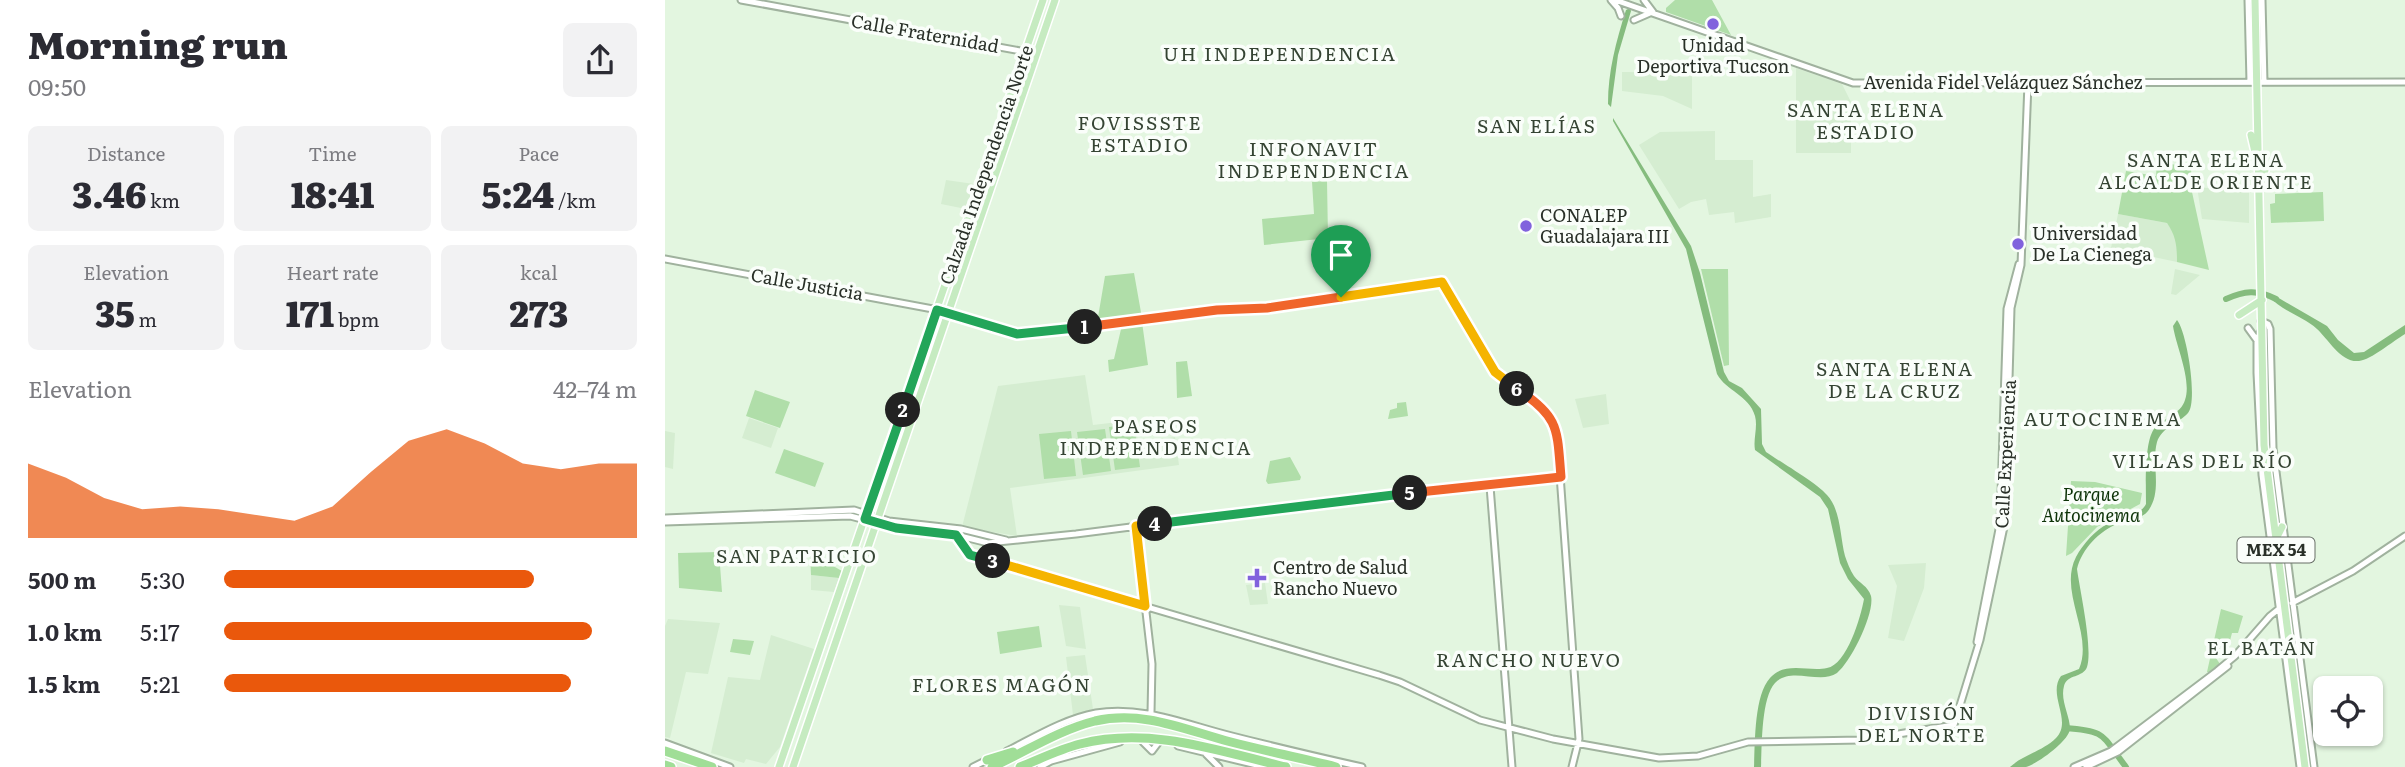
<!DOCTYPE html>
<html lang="en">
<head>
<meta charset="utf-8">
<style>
  body { margin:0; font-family:Literata,serif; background:#f2f2f3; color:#2b2b33; height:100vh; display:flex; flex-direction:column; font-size:26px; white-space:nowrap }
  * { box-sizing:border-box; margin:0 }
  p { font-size:23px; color:#7c7c81 }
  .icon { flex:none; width:38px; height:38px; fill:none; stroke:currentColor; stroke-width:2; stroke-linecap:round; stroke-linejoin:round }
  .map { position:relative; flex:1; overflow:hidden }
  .details { display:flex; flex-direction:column; background:#fff; width:665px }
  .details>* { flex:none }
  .buttons { position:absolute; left:1648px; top:676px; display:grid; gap:14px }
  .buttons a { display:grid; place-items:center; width:70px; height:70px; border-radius:10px; background:#fff; box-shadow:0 2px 5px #0004; font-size:35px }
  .pin { position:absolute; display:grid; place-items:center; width:60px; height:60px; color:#fff; margin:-72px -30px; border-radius:50% 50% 50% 0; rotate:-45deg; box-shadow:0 0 7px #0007 }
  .pin .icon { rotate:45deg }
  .km { position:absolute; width:35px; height:35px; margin:-18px; border-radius:50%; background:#222; color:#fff; font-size:19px; line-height:35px; text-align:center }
  .round { display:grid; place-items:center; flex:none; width:74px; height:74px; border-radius:10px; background:#f2f2f3 }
  .overview { display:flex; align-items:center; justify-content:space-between; height:119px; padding:0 28px }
  h1 { font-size:38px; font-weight:800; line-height:52px }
  .stats { display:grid; grid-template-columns:repeat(3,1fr); gap:10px; height:119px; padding:7px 28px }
  .stats div { display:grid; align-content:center; border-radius:10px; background:#f2f2f3; text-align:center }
  .stats b { font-size:35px; font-weight:800 }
  .stats small { font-size:19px; font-weight:400 }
  .stats p { font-size:19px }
  .chart { height:196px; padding:14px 28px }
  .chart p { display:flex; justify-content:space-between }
  .chart svg { width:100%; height:126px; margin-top:7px; fill:#ea580c; opacity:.7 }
  ul { padding:0 28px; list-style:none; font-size:23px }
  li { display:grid; grid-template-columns:112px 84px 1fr; align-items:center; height:52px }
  li i { height:18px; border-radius:9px; background:#ea580c }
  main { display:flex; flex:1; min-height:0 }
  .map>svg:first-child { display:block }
  .built { fill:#d5edd1 }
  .green { fill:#b0dea9 }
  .water { fill:#85bc7e }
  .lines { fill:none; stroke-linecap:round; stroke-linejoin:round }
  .river { stroke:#85bc7e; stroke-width:6 }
  .minor-casing { stroke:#a0b29e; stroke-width:9 }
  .major-casing { stroke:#fff; stroke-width:10 }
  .highway-casing { stroke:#fff; stroke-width:12 }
  .minor { stroke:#fff; stroke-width:5 }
  .major { stroke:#c6ebc1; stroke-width:7 }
  .highway { stroke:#a0de97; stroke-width:9 }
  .split-1-casing { stroke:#fff; stroke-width:14 }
  .split-2-casing { stroke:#fff; stroke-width:14 }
  .split-3-casing { stroke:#fff; stroke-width:14 }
  .split-4-casing { stroke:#fff; stroke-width:14 }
  .split-5-casing { stroke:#fff; stroke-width:14 }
  .split-6-casing { stroke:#fff; stroke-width:14 }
  .split-7-casing { stroke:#fff; stroke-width:14 }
  .split-1 { stroke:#f0652b; stroke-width:9 }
  .split-2 { stroke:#22a559; stroke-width:9 }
  .split-3 { stroke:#22a559; stroke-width:9 }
  .split-4 { stroke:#f5b400; stroke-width:9 }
  .split-5 { stroke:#22a559; stroke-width:9 }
  .split-6 { stroke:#f0652b; stroke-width:9 }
  .split-7 { stroke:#f5b400; stroke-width:9 }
  .poi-dot { fill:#8162dd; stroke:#fafefa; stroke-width:2.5 }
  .labels { text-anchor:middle; stroke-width:7; stroke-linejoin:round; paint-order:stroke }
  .shield { fill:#fafefa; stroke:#686e67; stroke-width:2 }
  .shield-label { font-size:16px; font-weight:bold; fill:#293028 }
  .street-label { font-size:18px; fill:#293028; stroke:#fafefa }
  .poi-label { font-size:18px; fill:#293028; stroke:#fafefa; text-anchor:start }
  .park-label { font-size:18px; font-style:italic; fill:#0d3308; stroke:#fafefa }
  .neighbourhood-label { font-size:19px; letter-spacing:2px; fill:#354433; stroke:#fafefa }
</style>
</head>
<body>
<main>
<section class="details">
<div class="overview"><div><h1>Morning run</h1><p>09:50</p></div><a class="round"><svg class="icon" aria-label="share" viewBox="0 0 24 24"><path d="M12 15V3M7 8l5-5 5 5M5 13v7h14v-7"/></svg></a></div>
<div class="stats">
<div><p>Distance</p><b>3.46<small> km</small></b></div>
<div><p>Time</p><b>18:41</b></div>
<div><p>Pace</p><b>5:24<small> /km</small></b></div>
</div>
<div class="stats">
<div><p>Elevation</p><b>35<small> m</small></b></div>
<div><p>Heart rate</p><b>171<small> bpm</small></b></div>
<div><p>kcal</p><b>273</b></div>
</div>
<div class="chart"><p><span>Elevation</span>42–74 m</p>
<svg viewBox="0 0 160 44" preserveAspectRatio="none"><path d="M0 44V18L10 23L20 30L30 34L40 33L50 34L60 36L70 38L80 33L90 21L100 10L110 6L120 11L130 18L140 20L150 18L160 18V44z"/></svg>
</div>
<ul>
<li><b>500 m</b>5:30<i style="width:75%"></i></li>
<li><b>1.0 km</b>5:17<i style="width:89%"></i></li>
<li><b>1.5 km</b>5:21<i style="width:84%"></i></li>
</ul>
</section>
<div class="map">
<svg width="1740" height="767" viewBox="0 0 1740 767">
  <rect width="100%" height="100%" fill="#e3f6e0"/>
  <!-- built -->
  <path class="built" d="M1131 68 1177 84 1186 102V153H1131Z
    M957 72H1027V109L998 96 957 91Z
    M1050 131V160H1088V197L1106 194V217L1070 223 1069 212 1044 215 1041 199 1026 202 1014 209 974 145 995 132Z
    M281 180 309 184 301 209 276 204Z
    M1532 187 1584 192V223L1537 219Z
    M1453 214 1502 223 1509 233 1512 242V262L1446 248Z
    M1510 269 1535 275 1511 295 1506 294Z
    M420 375 428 425 470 420 473 442 510 437 514 465 345 488 352 536 297 527 333 386Z
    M941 394 944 424 918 428 910 399Z
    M84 418 113 428 106 448 77 438Z
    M0 431 10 433 8 469 0 467Z
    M1261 563 1259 588 1239 641 1223 638 1232 586 1223 565Z
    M146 575 174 578 169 592 146 590Z
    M600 583 603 604 585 605 581 585Z
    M394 605 415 607 421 649 401 646Z
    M3 619 55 623 43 674 21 672 5 738 0 737V626Z
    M106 635 149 649 115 747 101 764 81 759 79 763 46 753 63 677 95 680Z
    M420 655 428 709 408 715 401 657Z"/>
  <!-- green -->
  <path class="green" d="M1010 0H1047L1066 35 1001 12V8Z
    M1492 162 1526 167 1527 192 1544 270 1512 262C1512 246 1511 236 1502 223L1453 214 1461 171 1491 176Z
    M662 181 663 238 599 245 597 219 649 214 647 182Z
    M1658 192 1659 221 1606 223 1605 204 1610 203V194Z
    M1036 269H1063L1064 365 1059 366Z
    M469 273 477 318 432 323 440 276Z
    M477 322 483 365 444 372 443 360 449 359 457 325Z
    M522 361 527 396 512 398 511 362Z
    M90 390 125 402 115 428 81 416Z
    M741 402 743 416 723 419 725 410 732 408V403Z
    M469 424 475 467 450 470 444 427Z
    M440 429 446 471 418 475 412 432Z
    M406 431 411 476 379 479 374 434Z
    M119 449 159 463 150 487 110 473Z
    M625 457 636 477 635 480 603 484 601 481 605 461Z
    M1406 481 1430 482 1477 493 1475 504 1432 527 1407 553 1401 556Z
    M54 552 57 592 14 588 13 553Z
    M145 553 177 571 174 578 146 575Z
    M1556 609 1578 616 1573 633H1567L1563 648 1554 647 1555 653 1551 658 1555 664 1547 673 1542 672Z
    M374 626 377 647 335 654 332 632Z
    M68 639 89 641 85 655 65 652Z"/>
  <!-- water -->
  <path class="water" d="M965 8 966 11 953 55 946 107 943 104C943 71 951 42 961 10Z
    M948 118 1026 246 1035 273 1059 372 1064 381 1077 388 1096 409 1097 444 1101 452C1117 463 1150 482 1162 495 1176 510 1175 537 1180 556 1182 562 1185 570 1189 576 1194 583 1203 586 1206 596 1210 613 1186 662 1172 673 1155 685 1126 666 1110 683 1096 698 1097 747 1096 767H1089C1090 744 1089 695 1105 678 1119 661 1144 672 1162 668 1182 665 1196 616 1199 599L1183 579 1175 563 1163 509 1155 497 1090 450C1088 439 1093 427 1090 416 1084 395 1061 391 1052 374L1021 249 948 121Z
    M1604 296 1612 297 1662 326 1673 340 1689 353 1699 352 1740 325V334C1728 341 1706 360 1694 361 1676 363 1664 340 1652 329 1638 316 1616 311 1604 296Z
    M1512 320C1522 332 1533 402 1523 413 1513 424 1497 427 1492 442 1486 464 1498 491 1483 511 1477 519 1463 520 1454 523 1434 531 1417 549 1412 569 1415 591 1428 648 1422 667 1418 678 1402 674 1399 686 1395 701 1405 715 1405 729 1404 741 1372 764 1361 767 1357 767 1349 767 1345 767 1358 755 1378 751 1391 738 1408 721 1382 695 1396 676L1414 669C1429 634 1393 592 1411 557 1418 544 1430 530 1444 523 1456 518 1475 516 1481 504 1481 487 1479 443 1489 429 1498 418 1516 414 1520 400 1527 380 1511 346 1508 326Z"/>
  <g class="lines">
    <!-- river -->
    <path class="river" d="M1561 299C1579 291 1592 289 1611 299
      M1400 728C1443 731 1436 735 1461 767"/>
    <defs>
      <path id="minor" d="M76 0 361 52
        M946 0 953 8 956 16
        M950 0 1188 83 1740 82
        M979 0 988 12
        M1583 0 1585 82
        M1597 0 1599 82
        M969 20 985 13
        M0 259 284 312 352 334 552 310 602 308 777 282 829 372 873 403 886 417 892 433 914 739 907 767
        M1596 321 1603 324 1605 329 1608 448 1649 767
        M1583 328 1591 339
        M1596 331 1592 340V373L1597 475 1635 767
        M825 486 847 767
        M0 518 189 510 224 521 296 529 341 540
        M0 522 185 516 231 528 291 535 323 543 411 534 677 500 896 477
        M471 526 487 664 486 713
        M294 537 305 555
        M305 555 714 675 735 682 815 720 888 739 994 758 1033 756 1083 742 1196 740 1289 725 1315 640 1340 522 1346 308 1356 265 1363 83
        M1627 603 1688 571 1740 536
        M1312 642 1335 524 1342 309 1354 264
        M478 742 487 751 493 743
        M0 743 65 767
        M513 746 600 767
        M342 751C370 737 399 719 431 713 477 705 522 725 567 736 610 747 653 757 697 767
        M541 754 554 767
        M308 767 324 759
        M375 767 386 761 455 742
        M1409 767 1446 751 1552 671 1570 656 1605 616 1615 608
        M1421 767 1453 752 1563 666"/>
      <path id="major" d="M1590 0 1599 445 1640 767
        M1586 135 1590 152
        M1597 180 1601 167
        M1574 315 1597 300
        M1613 535 1617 527
        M114 767 378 0
        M128 767 390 0"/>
      <path id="highway" d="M0 751 47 767
        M322 760 348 752
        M0 765 6 767
        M327 767C360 752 394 730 430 721 479 710 520 730 566 742 601 751 636 758 671 767
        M355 767C375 759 395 749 415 744 485 726 554 751 621 767"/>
    </defs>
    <!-- minor casing -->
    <use href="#minor" class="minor-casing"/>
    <!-- major casing -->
    <use href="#major" class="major-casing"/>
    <!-- highway casing -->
    <use href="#highway" class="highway-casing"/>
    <!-- minor -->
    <use href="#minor" class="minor"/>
    <!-- major -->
    <use href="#major" class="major"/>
    <!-- highway -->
    <use href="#highway" class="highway"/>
  </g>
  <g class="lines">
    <defs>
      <path id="split-1" d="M420 327 552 310 602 308 676 297"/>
      <path id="split-2" d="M238 410 272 310 352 334 420 327"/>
      <path id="split-3" d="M238 410 200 519 231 528 291 535 305 555 328 561"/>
      <path id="split-4" d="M328 561 480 606 471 526 490 524"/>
      <path id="split-5" d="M490 524 745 493"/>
      <path id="split-6" d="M745 493 896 477C892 429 895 417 852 389"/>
      <path id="split-7" d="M676 297 777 282 830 372 852 389"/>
    </defs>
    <!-- split-1 casing -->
    <use href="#split-1" class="split-1-casing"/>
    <!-- split-2 casing -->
    <use href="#split-2" class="split-2-casing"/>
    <!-- split-3 casing -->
    <use href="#split-3" class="split-3-casing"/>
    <!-- split-4 casing -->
    <use href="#split-4" class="split-4-casing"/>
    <!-- split-5 casing -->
    <use href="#split-5" class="split-5-casing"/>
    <!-- split-6 casing -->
    <use href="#split-6" class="split-6-casing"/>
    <!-- split-7 casing -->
    <use href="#split-7" class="split-7-casing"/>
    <!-- split-1 -->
    <use href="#split-1" class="split-1"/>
    <!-- split-2 -->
    <use href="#split-2" class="split-2"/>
    <!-- split-3 -->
    <use href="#split-3" class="split-3"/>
    <!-- split-4 -->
    <use href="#split-4" class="split-4"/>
    <!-- split-5 -->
    <use href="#split-5" class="split-5"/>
    <!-- split-6 -->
    <use href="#split-6" class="split-6"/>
    <!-- split-7 -->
    <use href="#split-7" class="split-7"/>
  </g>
  <!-- markers -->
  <g class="poi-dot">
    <circle cx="1048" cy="24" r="7"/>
    <circle cx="861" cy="226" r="7"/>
    <circle cx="1353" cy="244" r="7"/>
    <path d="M588.5 567.5h7v7h7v7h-7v7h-7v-7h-7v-7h7z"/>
  </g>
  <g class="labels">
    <!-- shield labels -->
    <rect class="shield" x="1572.5" y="537.5" width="77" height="25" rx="5"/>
    <g class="shield-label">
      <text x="1611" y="556">MEX 54</text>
    </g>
    <!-- street labels -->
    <g class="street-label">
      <text transform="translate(260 34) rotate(10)" y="6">Calle Fraternidad</text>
      <text x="1338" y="89">Avenida Fidel Velázquez Sánchez</text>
      <text transform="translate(322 165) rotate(-71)" y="6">Calzada Independencia Norte</text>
      <text transform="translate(142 285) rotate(10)" y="6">Calle Justicia</text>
      <text transform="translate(1341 454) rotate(-87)" y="6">Calle Experiencia</text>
    </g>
    <!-- poi labels -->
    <g class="poi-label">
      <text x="1048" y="52" text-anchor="middle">Unidad<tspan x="1048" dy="21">Deportiva Tucson</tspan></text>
      <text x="875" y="222">CONALEP<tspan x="875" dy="21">Guadalajara III</tspan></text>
      <text x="1367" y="240">Universidad<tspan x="1367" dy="21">De La Cienega</tspan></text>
      <text x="608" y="574">Centro de Salud<tspan x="608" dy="21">Rancho Nuevo</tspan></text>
    </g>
    <!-- park labels -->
    <g class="park-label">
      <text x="1426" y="501">Parque<tspan x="1426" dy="21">Autocinema</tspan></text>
    </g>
    <!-- neighbourhood labels -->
    <g class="neighbourhood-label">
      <text x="615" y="61">UH INDEPENDENCIA</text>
      <text x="1201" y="117">SANTA ELENA<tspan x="1201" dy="22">ESTADIO</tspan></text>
      <text x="475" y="130">FOVISSSTE<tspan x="475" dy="22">ESTADIO</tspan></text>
      <text x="872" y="133">SAN ELÍAS</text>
      <text x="649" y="156">INFONAVIT<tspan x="649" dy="22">INDEPENDENCIA</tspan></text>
      <text x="1541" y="167">SANTA ELENA<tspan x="1541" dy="22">ALCALDE ORIENTE</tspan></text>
      <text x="1230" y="376">SANTA ELENA<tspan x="1230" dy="22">DE LA CRUZ</tspan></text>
      <text x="1438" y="426">AUTOCINEMA</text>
      <text x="491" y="433">PASEOS<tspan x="491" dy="22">INDEPENDENCIA</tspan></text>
      <text x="1538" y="468">VILLAS DEL RÍO</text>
      <text x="132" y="563">SAN PATRICIO</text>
      <text x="1597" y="655">EL BATÁN</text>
      <text x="864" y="667">RANCHO NUEVO</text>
      <text x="337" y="692">FLORES MAGÓN</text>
      <text x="1257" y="720">DIVISIÓN<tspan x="1257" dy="22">DEL NORTE</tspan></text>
    </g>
  </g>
</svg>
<div class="buttons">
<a><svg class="icon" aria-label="locate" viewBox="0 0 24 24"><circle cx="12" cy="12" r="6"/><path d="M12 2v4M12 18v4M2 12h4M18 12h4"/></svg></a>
</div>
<div class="pin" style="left:676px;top:297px;background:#1e9e55"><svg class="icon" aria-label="arrive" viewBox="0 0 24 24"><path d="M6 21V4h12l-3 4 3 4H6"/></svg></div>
<b class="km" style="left:420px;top:327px">1</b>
<b class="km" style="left:238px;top:410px">2</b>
<b class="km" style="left:328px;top:561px">3</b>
<b class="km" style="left:490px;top:524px">4</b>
<b class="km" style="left:745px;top:493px">5</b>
<b class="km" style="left:852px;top:389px">6</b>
</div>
</main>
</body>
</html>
